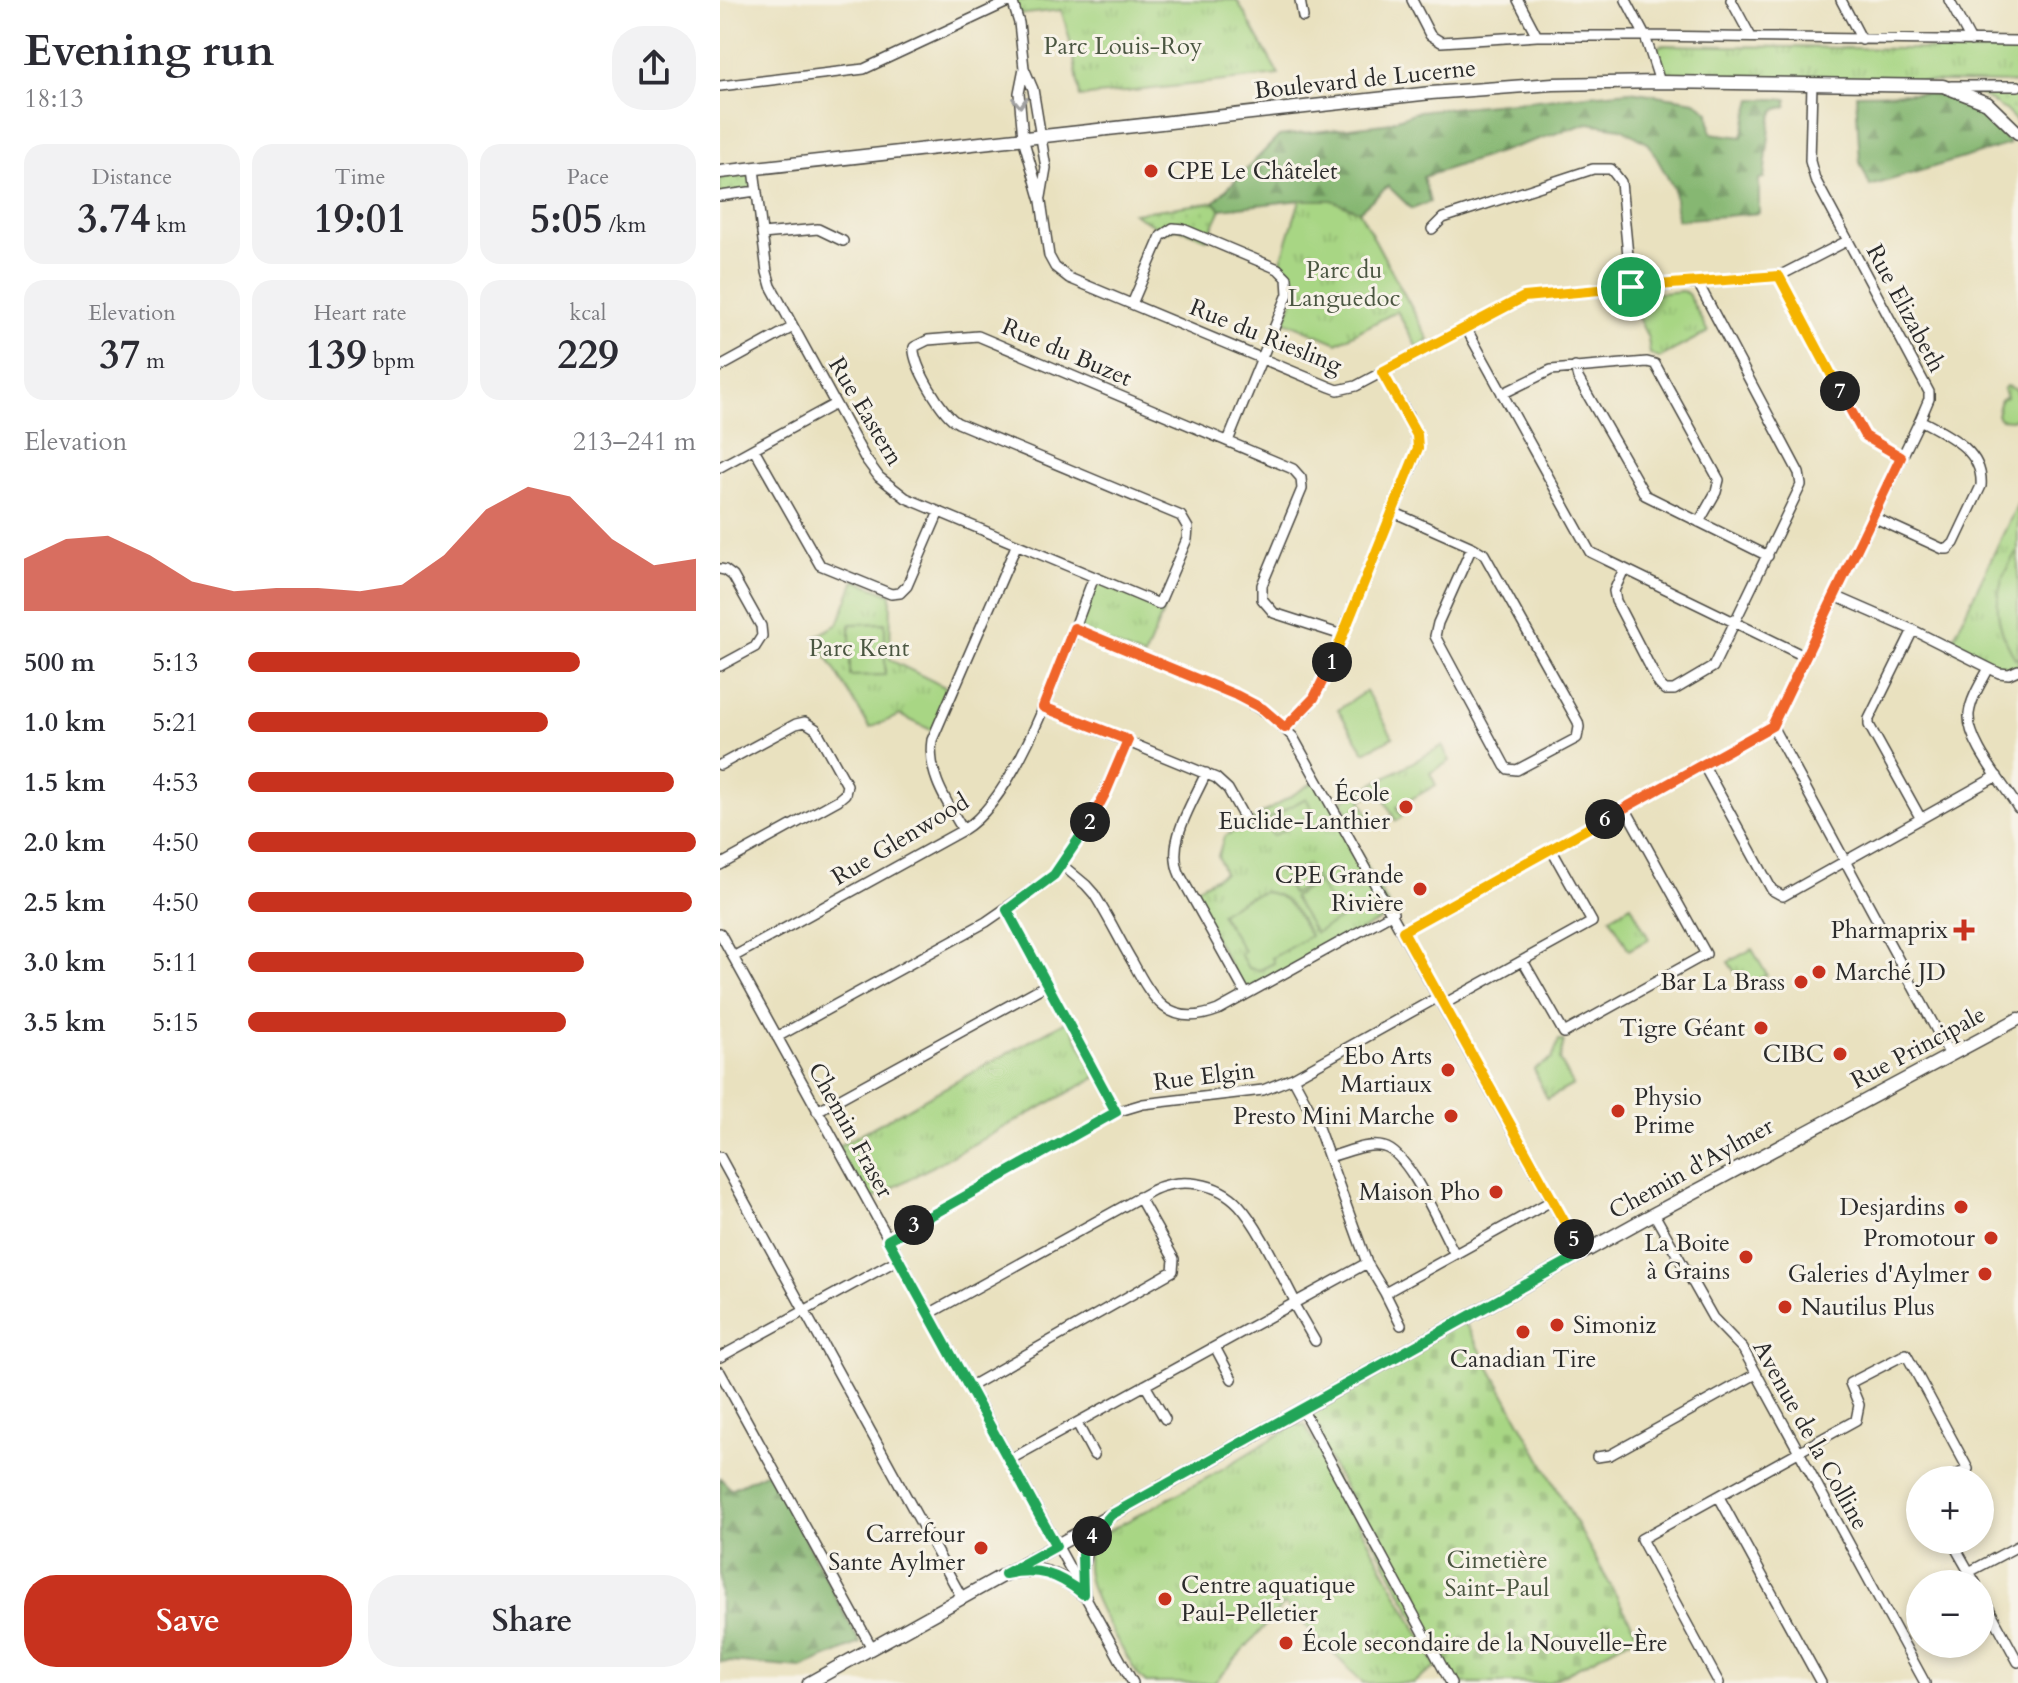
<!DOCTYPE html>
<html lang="en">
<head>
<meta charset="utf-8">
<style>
  body { margin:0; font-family:Cardo,serif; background:#f2f2f3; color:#2b2b33; height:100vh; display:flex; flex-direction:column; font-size:30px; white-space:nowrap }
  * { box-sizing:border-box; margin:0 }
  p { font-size:26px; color:#7c7c81 }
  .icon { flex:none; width:44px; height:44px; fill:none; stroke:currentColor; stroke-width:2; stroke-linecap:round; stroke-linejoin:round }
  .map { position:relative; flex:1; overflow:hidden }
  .sheet { display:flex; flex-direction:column; background:#fff; width:720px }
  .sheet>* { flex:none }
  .tools { position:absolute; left:1186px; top:1466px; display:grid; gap:16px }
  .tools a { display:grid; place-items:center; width:88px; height:88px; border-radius:50%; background:#fff; box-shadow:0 4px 12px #0003; font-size:40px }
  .pin { position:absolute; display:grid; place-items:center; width:68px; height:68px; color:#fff; margin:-34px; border:4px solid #fff; border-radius:50%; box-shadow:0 2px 8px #0007 }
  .km { position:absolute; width:40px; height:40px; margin:-20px; border-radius:50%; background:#222; color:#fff; font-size:22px; line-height:40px; text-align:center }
  .round { display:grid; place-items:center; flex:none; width:84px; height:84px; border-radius:32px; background:#f2f2f3 }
  .overview { display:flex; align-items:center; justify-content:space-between; height:136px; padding:0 24px }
  h1 { font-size:44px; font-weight:600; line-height:60px }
  .stats { display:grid; grid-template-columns:repeat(3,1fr); gap:12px; height:136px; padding:8px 24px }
  .stats div { display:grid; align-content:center; border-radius:20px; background:#f2f2f3; text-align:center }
  .stats b { font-size:40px; font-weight:600 }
  .stats small { font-size:22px; font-weight:400 }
  .stats p { font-size:22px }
  .chart { height:224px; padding:16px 24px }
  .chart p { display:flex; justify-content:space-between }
  .chart svg { width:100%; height:144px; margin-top:8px; fill:#c8321e; opacity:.7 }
  .action { display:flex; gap:16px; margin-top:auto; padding:16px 24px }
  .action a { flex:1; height:92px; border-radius:32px; background:#c8321e; color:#fff; font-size:32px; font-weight:600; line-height:92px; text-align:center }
  .action a+a { background:#f2f2f3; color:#2b2b33 }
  ul { padding:0 24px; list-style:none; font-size:26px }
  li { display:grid; grid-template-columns:128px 96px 1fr; align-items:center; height:60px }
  li i { height:20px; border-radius:10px; background:#c8321e }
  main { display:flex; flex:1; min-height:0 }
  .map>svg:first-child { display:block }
  .grass { fill:url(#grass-dots); stroke:#6a8058; stroke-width:2 }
  .forest { fill:url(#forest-firs); stroke:#58714e; stroke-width:2 }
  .cemetery { fill:url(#cemetery-stones); stroke:#6a8058; stroke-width:2 }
  .park { fill:url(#park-tufts); stroke:#6a8058; stroke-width:2 }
  .pitch { fill:#a8d684; stroke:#6a8058; stroke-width:2 }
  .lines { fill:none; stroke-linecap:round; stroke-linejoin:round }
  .minor-casing { stroke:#484641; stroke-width:12 }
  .major-casing { stroke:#484641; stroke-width:15 }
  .minor { stroke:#fff; stroke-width:9 }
  .major { stroke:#fff; stroke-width:12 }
  .oneway { stroke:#a0a0a0 }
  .split-1-casing { stroke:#fff; stroke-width:16 }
  .split-2-casing { stroke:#fff; stroke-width:16 }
  .split-3-casing { stroke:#fff; stroke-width:16 }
  .split-4-casing { stroke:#fff; stroke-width:16 }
  .split-5-casing { stroke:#fff; stroke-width:16 }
  .split-6-casing { stroke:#fff; stroke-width:16 }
  .split-7-casing { stroke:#fff; stroke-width:16 }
  .split-8-casing { stroke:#fff; stroke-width:16 }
  .split-1 { stroke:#f5b400; stroke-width:10 }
  .split-2 { stroke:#f0652b; stroke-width:10 }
  .split-3 { stroke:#22a559; stroke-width:10 }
  .split-4 { stroke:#22a559; stroke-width:10 }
  .split-5 { stroke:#22a559; stroke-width:10 }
  .split-6 { stroke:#f5b400; stroke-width:10 }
  .split-7 { stroke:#f0652b; stroke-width:10 }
  .split-8 { stroke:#f5b400; stroke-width:10 }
  .poi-dot { fill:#c8321e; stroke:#f7f3e8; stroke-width:3 }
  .labels { text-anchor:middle; stroke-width:6; stroke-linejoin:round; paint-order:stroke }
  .park-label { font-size:24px; fill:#4a5641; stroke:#f7f3e8 }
  .street-label { font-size:24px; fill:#2b2b2b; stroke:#f7f3e8 }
  .poi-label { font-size:24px; fill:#2b2b2b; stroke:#f7f3e8; text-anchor:end }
</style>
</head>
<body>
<main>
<section class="sheet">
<div class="overview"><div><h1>Evening run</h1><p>18:13</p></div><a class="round"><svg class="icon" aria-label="share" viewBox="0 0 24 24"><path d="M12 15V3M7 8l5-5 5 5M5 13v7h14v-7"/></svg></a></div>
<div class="stats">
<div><p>Distance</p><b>3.74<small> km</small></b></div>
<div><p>Time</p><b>19:01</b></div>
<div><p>Pace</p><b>5:05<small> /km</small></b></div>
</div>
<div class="stats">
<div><p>Elevation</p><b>37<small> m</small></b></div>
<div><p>Heart rate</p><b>139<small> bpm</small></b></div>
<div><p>kcal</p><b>229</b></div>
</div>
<div class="chart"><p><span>Elevation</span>213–241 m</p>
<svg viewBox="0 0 160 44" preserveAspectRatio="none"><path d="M0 44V28L10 22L20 21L30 27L40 35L50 38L60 37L70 37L80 38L90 36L100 27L110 13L120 6L130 9L140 22L150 30L160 28V44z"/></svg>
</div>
<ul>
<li><b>500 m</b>5:13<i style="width:74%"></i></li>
<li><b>1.0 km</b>5:21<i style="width:67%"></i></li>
<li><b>1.5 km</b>4:53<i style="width:95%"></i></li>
<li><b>2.0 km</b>4:50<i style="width:100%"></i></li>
<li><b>2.5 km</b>4:50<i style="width:99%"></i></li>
<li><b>3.0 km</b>5:11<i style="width:75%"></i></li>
<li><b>3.5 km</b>5:15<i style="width:71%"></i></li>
</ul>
<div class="action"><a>Save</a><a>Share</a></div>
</section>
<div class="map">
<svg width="1298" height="1683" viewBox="0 0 1298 1683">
  <defs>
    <pattern id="grass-dots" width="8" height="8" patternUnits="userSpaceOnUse" patternTransform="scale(2)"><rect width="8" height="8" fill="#a8d684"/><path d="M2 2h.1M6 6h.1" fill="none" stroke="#91b872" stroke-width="1.8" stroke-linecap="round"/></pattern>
    <pattern id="forest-firs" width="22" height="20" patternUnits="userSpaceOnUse" patternTransform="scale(2)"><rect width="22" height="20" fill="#86b772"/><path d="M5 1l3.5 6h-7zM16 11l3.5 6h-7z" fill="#6e955e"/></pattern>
    <pattern id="cemetery-stones" width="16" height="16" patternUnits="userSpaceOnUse" patternTransform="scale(2)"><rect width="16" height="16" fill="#a8d684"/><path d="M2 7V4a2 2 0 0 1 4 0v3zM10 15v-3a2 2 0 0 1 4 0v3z" fill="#91b872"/></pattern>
    <pattern id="park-tufts" width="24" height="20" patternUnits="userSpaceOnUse" patternTransform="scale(2)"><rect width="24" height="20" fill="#a8d684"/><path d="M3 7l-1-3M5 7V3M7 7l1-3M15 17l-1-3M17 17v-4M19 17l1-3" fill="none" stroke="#91b872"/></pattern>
  </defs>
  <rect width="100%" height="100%" fill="#f7f3e8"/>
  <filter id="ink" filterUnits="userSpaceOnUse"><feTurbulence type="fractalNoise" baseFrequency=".0125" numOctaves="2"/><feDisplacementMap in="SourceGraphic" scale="16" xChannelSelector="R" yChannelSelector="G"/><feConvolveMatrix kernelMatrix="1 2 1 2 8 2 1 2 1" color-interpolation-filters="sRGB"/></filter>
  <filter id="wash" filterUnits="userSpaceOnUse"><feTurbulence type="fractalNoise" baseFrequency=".006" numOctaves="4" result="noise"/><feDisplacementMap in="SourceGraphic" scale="32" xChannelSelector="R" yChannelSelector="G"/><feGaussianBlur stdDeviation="1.8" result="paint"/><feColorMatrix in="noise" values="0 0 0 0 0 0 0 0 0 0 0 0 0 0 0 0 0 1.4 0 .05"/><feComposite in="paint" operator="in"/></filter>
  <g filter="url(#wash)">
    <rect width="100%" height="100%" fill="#e9e1bf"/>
    <!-- grass -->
    <path class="grass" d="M1260 90H1298V123L1285 110 1259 94Z
      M34 169 36 191 0 196V172Z
      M494 202 501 209 487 239 458 228 444 232 413 213Z"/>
    <!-- forest -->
    <path class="forest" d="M910 91 975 101 989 112 991 133 1022 137 1032 99H1067V106L1055 110 1051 119 1044 178 1039 179V213L957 220 954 189 929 144 901 128 868 123 703 177 710 202 692 209 668 186 639 211 709 340 697 347 677 311 657 321 611 200H580L501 209 494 202 559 136 664 124 699 111Z
      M1205 93C1242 98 1268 114 1290 144L1150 186 1140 162 1136 94Z
      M49 1471 140 1643 81 1668 0 1661V1478L11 1489Z"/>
    <!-- cemetery -->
    <path class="cemetery" d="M743 1319 918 1635 828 1683H731L582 1410Z"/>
    <!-- park -->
    <path class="park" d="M292 0H517L559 75 360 97C356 67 351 38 341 10L297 15Z
      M941 45 1298 51V83L951 78C941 71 936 61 936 50Z
      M580 200H611L639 211 709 340 697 347 677 311 617 343 565 321C575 290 584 289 560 264Z
      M963 291 968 294 988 332 939 358 930 354 928 338 908 296Z
      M1286 386 1297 390 1298 417 1291 420 1280 419 1277 415 1281 399 1286 397 1283 390Z
      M1298 503V670L1289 674 1229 647Z
      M374 577 439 604 443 612 424 658 354 628Z
      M135 580 171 594 170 660 233 691 215 732 180 715 150 728 95 637 118 624Z
      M722 746 730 761 710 773 716 785 677 807 682 817 676 821 665 801 668 799 662 788 641 800 649 816 635 824 622 801Z
      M599 779 673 913 526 994 469 892 504 873 498 856 504 837Z
      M911 905 929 939 909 950 890 917Z
      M1032 949 1047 975 1025 987 1008 962Z
      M348 1020 377 1077 147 1202 117 1147Z
      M839 1040 844 1041 840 1060 853 1085 827 1099 814 1069 832 1059Z
      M575 1425H585L717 1667 693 1683H643L564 1604 494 1683H426L417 1674C401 1645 364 1594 367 1560 368 1550 376 1541 383 1534L487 1478Z"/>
    <!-- pitch -->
    <path class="pitch" d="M1298 550V656L1295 658C1271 619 1272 587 1298 550Z
      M165 623V675L130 676V624Z
      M646 691 673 737 645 752 618 710Z
      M586 798 594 813 553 836 544 821Z
      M587 865 597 880 572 894 563 879Z
      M598 882 620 919 595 933 573 897Z
      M544 892C570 894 578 916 590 936L552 958 554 963 540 970 528 968 520 954 524 951 500 913 528 897Z"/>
  </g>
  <g filter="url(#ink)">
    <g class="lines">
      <defs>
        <path id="minor" d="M292 0 299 23 304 68 299 93 303 138 321 201 329 256 335 267 349 278 610 387 618 390 636 386 804 297 1059 276 1127 241
          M580 0 583 17
          M692 0 710 35 721 42 817 36H925L1298 41
          M798 0 817 36
          M906 0 925 36 940 82
          M1011 0 1031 37
          M1121 0 1142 40
          M1229 0 1251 41
          M304 68 313 89 326 168 321 197
          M0 86 144 69 292 0
          M1231 86H1298
          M34 169 47 272 51 286 145 458 159 477 186 498 439 604 467 539 468 528 461 516 238 423C223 416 192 364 194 347L208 340 258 336 573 469 581 478 582 489 542 585V599L554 613 622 635
          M0 196 36 191
          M712 229 723 218 873 169H891L901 182 911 287
          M42 234 98 229 123 241
          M1059 276 1145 436 1181 457
          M412 304 441 236 453 228 463 229 558 269 567 278 568 294 508 441
          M746 328 870 552 1086 657
          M0 367 73 327
          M855 367 858 378 925 495 1048 556
          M782 394 831 370 927 362 935 364 999 480 996 492 979 522
          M34 449 100 565 171 594 180 593 187 586 218 514
          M0 467 115 404
          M673 512 752 547 764 554 858 722 859 727 857 738 797 770 788 769 785 766 715 636 718 623 752 547
          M1153 517 1223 549H1228L1234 543 1261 486C1264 450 1226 434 1200 420
          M0 569 5 570 13 576 41 626 42 636 35 647 0 666
          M904 569 894 591 896 601 939 684 945 690H954L993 667 1081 485 1079 473 978 283
          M1115 596 1193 630 1279 673 1289 674 1298 670
          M354 628 516 695 550 715 573 737 861 1254
          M1193 630 1149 719V725L1201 819
          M1269 668C1261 683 1251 698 1249 714 1247 743 1284 784 1298 808
          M323 707 496 778 508 789 526 821
          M1052 726 1230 1055
          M565 728 588 706 599 689 696 457C703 429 675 396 662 372
          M983 764 1052 890 1063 896 1277 776
          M0 765 76 724 85 722 96 729 127 785 125 794 118 800 0 865
          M486 773C473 803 445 842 460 875L526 994
          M243 830C227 802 207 774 212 740L296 546
          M342 865 366 885 374 894C388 916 399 939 412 961 433 1000 449 1029 498 1010L673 913
          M287 910 396 1112
          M683 931 1052 726 1200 420 1209 399V392L1095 179 1090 161 1092 84
          M0 933 413 1683
          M13 957 243 830C301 796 348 642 374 577
          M803 961 844 1033 986 954 905 808
          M724 1004 872 922 831 849
          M57 1037 266 922 334 875 376 812 408 740
          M573 1078 595 1119 647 1263 665 1293 681 1325
          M97 1111 328 984
          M0 1157 242 1598
          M609 1157C626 1153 647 1142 664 1147 690 1153 721 1230 735 1254
          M934 1214 993 1318 1023 1349 1205 1683
          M168 1240 396 1112 423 1104 543 1090 573 1078 720 996
          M665 1293 833 1200
          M573 1303 595 1341
          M209 1314 433 1190C460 1177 498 1182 519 1205 540 1228 560 1273 575 1301
          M495 1347 512 1379
          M0 1357 179 1259
          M0 1372 152 1648
          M425 1385 445 1419
          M249 1387 453 1271 454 1259 419 1197
          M582 1409 731 1683
          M357 1423 374 1455
          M877 1457 890 1455 1036 1374
          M289 1460 647 1263
          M999 1497 1101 1683
          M1231 1540 1256 1584
          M1249 1572 1298 1546
          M1260 1592 1298 1662
          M999 1683 921 1539 1136 1420 1139 1405 1130 1383 1186 1354 1248 1469 1227 1480"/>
        <path id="major" d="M0 172 711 93 833 84 940 82 1223 86 1267 103 1298 133
          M296 1572C323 1566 343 1577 363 1594
          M363 1594C361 1565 361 1546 382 1524
          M89 1683 924 1219 1298 1019"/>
      </defs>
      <!-- minor casing -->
      <use href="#minor" class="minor-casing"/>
      <!-- major casing -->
      <use href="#major" class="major-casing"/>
      <!-- minor -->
      <use href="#minor" class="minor"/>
      <!-- major -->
      <use href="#major" class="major"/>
    </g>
    <!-- one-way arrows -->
    <defs><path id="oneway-chevron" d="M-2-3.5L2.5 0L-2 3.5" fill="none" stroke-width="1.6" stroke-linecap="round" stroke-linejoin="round" transform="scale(2)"/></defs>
    <use class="oneway" href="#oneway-chevron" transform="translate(300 102) rotate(87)"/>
  </g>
  <g class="lines" filter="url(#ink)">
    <defs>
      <path id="split-1" d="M612 662 698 448 697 435 662 372 804 297 911 287"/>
      <path id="split-2" d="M370 822 385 794 408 740 323 707 354 628 516 695 543 709 565 728 594 698 612 662"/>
      <path id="split-3" d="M194 1225 396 1112 287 910 334 875 370 822"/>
      <path id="split-4" d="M194 1225 168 1240 336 1546 285 1574C317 1567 337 1573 363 1594L362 1554 372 1536"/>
      <path id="split-5" d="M372 1536 391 1515 861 1254 854 1239"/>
      <path id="split-6" d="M854 1239 683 931 885 819"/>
      <path id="split-7" d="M885 819 1052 726 1181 457 1145 436 1120 391"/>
      <path id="split-8" d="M911 287 1059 276 1120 391"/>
    </defs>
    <!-- split-1 casing -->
    <use href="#split-1" class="split-1-casing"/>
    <!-- split-2 casing -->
    <use href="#split-2" class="split-2-casing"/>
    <!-- split-3 casing -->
    <use href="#split-3" class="split-3-casing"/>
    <!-- split-4 casing -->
    <use href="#split-4" class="split-4-casing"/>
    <!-- split-5 casing -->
    <use href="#split-5" class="split-5-casing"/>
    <!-- split-6 casing -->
    <use href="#split-6" class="split-6-casing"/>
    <!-- split-7 casing -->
    <use href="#split-7" class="split-7-casing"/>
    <!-- split-8 casing -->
    <use href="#split-8" class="split-8-casing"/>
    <!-- split-1 -->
    <use href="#split-1" class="split-1"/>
    <!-- split-2 -->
    <use href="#split-2" class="split-2"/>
    <!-- split-3 -->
    <use href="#split-3" class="split-3"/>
    <!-- split-4 -->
    <use href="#split-4" class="split-4"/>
    <!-- split-5 -->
    <use href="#split-5" class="split-5"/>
    <!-- split-6 -->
    <use href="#split-6" class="split-6"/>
    <!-- split-7 -->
    <use href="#split-7" class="split-7"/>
    <!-- split-8 -->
    <use href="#split-8" class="split-8"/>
  </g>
  <!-- markers -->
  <g class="poi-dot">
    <circle cx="431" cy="171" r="8"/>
    <circle cx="686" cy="807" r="8"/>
    <circle cx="700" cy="889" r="8"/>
    <path d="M1240 918h8v8h8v8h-8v8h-8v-8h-8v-8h8z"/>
    <circle cx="1099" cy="972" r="8"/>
    <circle cx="1081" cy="982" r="8"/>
    <circle cx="1041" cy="1028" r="8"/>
    <circle cx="1120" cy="1054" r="8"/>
    <circle cx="728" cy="1070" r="8"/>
    <circle cx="898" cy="1111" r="8"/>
    <circle cx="731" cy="1116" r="8"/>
    <circle cx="776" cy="1192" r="8"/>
    <circle cx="1241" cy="1207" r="8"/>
    <circle cx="1271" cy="1238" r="8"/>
    <circle cx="1026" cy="1257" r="8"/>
    <circle cx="1265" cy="1274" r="8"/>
    <circle cx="1065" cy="1307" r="8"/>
    <circle cx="837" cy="1325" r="8"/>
    <circle cx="803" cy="1332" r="8"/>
    <circle cx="261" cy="1548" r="8"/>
    <circle cx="445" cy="1599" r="8"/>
    <circle cx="566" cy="1643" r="8"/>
  </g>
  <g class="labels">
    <!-- park labels -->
    <g class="park-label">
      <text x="403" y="54">Parc Louis-Roy</text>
      <text x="624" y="278">Parc du<tspan x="624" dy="28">Languedoc</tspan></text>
      <text x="139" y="656">Parc Kent</text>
      <text x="777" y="1568">Cimetière<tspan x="777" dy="28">Saint-Paul</tspan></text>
    </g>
    <!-- street labels -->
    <g class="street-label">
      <text transform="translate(645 79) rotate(-6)" y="8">Boulevard de Lucerne</text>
      <text transform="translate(1186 308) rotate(62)" y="8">Rue Elizabeth</text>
      <text transform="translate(546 336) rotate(22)" y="8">Rue du Riesling</text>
      <text transform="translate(347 352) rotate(23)" y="8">Rue du Buzet</text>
      <text transform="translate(146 411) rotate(59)" y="8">Rue Eastern</text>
      <text transform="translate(180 839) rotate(-31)" y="8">Rue Glenwood</text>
      <text transform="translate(1198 1047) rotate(-28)" y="8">Rue Principale</text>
      <text transform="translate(484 1076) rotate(-7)" y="8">Rue Elgin</text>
      <text transform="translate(131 1130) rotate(61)" y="8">Chemin Fraser</text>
      <text transform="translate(971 1168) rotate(-29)" y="8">Chemin d'Aylmer</text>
      <text transform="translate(1091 1435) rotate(61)" y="8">Avenue de la Colline</text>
    </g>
    <!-- poi labels -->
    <g class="poi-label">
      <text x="447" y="179" text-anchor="start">CPE Le Châtelet</text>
      <text x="670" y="801">École<tspan x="670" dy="28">Euclide-Lanthier</tspan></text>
      <text x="684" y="883">CPE Grande<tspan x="684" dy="28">Rivière</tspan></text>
      <text x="1228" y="938">Pharmaprix</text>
      <text x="1115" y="980" text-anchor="start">Marché JD</text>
      <text x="1065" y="990">Bar La Brass</text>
      <text x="1025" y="1036">Tigre Géant</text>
      <text x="1104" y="1062">CIBC</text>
      <text x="712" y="1064">Ebo Arts<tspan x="712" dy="28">Martiaux</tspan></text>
      <text x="914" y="1105" text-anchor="start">Physio<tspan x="914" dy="28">Prime</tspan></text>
      <text x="715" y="1124">Presto Mini Marche</text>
      <text x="760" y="1200">Maison Pho</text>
      <text x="1225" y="1215">Desjardins</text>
      <text x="1255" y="1246">Promotour</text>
      <text x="1010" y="1251">La Boite<tspan x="1010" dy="28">à Grains</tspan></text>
      <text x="1249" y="1282">Galeries d'Aylmer</text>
      <text x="1081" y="1315" text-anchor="start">Nautilus Plus</text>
      <text x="853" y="1333" text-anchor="start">Simoniz</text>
      <text x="803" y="1367" text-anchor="middle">Canadian Tire</text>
      <text x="245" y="1542">Carrefour<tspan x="245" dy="28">Sante Aylmer</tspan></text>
      <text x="461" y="1593" text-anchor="start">Centre aquatique<tspan x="461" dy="28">Paul-Pelletier</tspan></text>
      <text x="582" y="1651" text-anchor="start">École secondaire de la Nouvelle-Ère</text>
    </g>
  </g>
</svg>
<div class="tools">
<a>+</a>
<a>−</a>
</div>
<div class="pin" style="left:911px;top:287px;background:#1e9e55"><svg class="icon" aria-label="arrive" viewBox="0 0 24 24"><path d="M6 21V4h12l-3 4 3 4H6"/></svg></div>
<b class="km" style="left:612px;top:662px">1</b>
<b class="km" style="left:370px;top:822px">2</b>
<b class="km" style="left:194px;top:1225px">3</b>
<b class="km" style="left:372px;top:1536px">4</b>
<b class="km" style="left:854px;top:1239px">5</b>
<b class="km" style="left:885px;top:819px">6</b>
<b class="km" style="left:1120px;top:391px">7</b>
</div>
</main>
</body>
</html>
